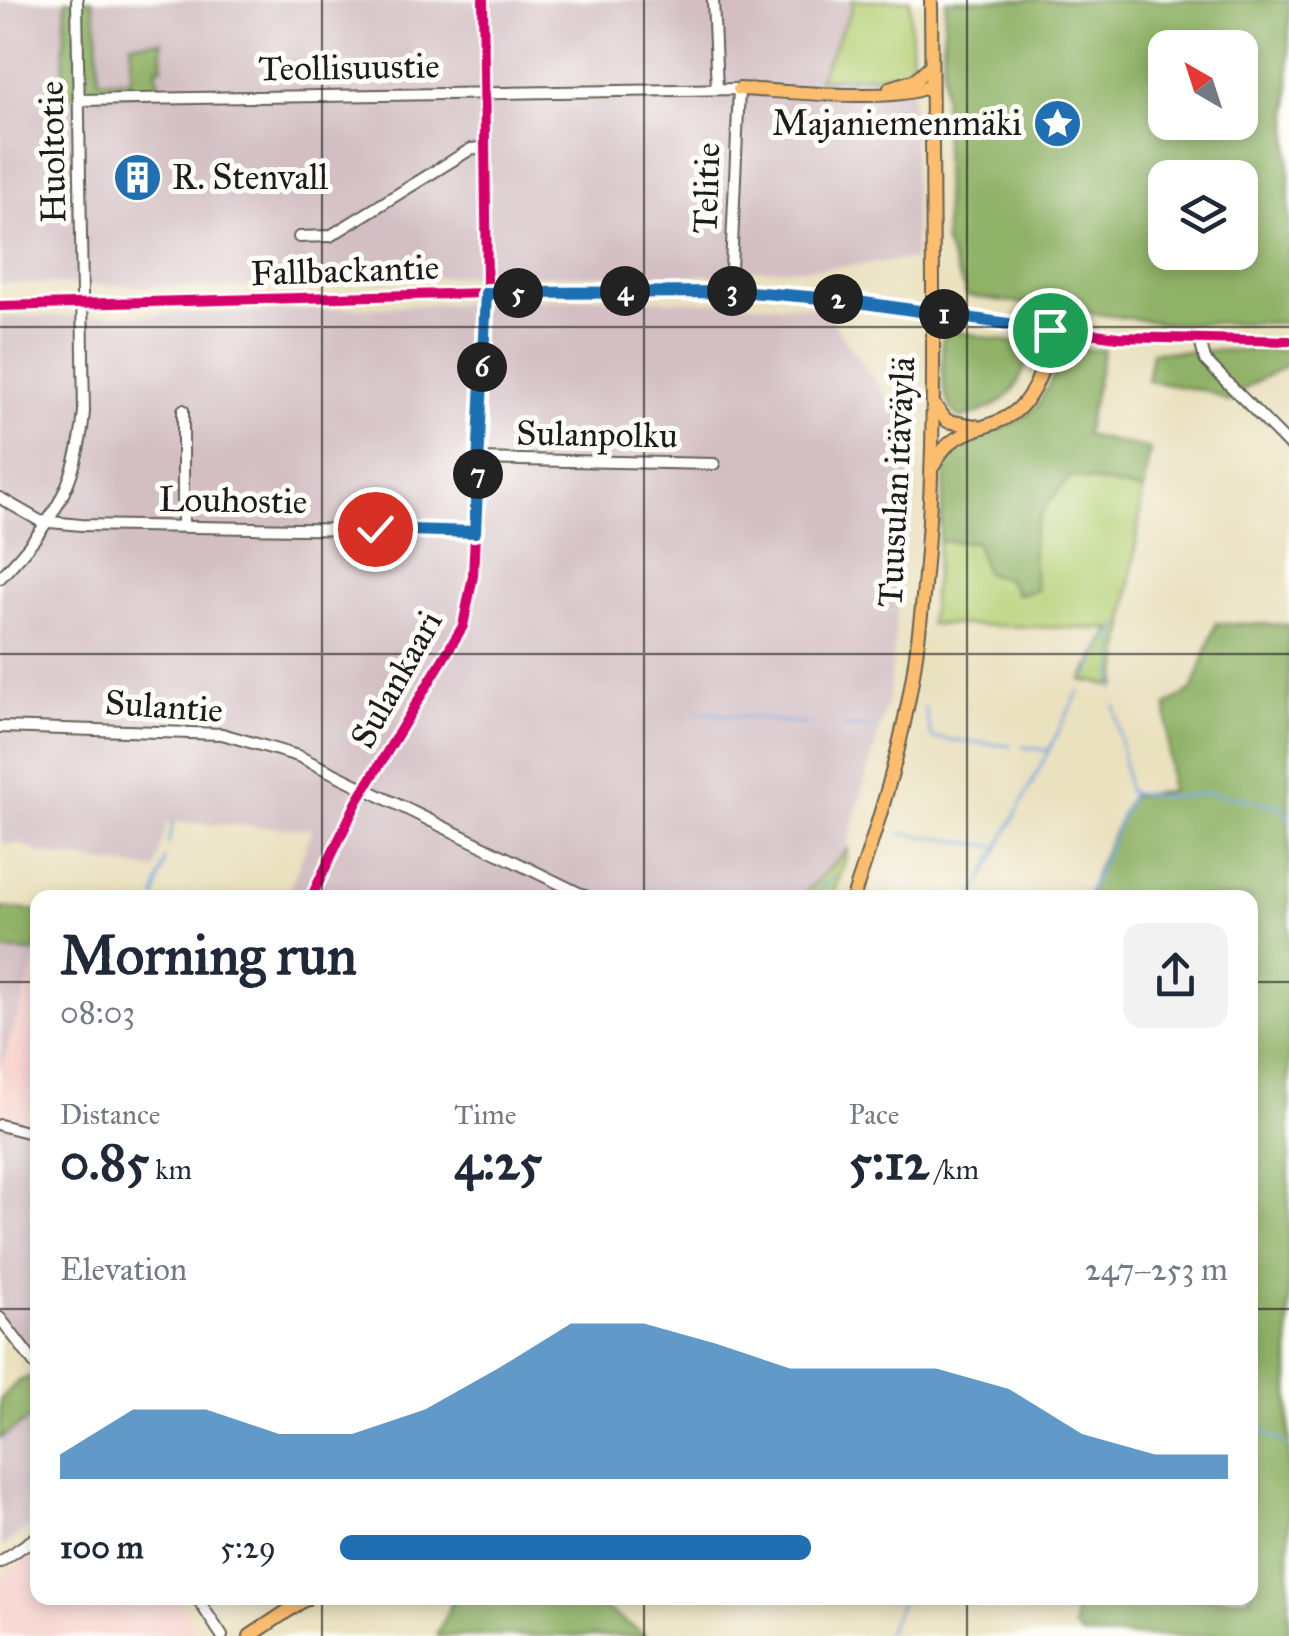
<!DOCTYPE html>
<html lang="en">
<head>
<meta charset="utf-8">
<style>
  body { margin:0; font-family:"IM FELL Great Primer",serif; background:#f2f2f3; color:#1f2937; height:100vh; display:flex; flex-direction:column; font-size:38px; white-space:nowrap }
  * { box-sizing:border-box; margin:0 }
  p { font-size:32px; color:#747a83 }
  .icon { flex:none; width:55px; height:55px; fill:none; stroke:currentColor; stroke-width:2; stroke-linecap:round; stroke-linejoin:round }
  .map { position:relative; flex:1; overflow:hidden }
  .panel { position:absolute; left:30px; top:890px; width:1228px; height:715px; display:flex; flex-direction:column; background:#fff; border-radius:20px; box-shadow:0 5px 15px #0003 }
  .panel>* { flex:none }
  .needle { width:65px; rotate:321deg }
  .tools { position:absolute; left:1148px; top:30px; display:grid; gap:20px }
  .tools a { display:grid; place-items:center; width:110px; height:110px; border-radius:20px; background:#fff; box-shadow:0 5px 15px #0003; font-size:50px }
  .pin { position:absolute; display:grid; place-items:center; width:85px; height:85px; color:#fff; margin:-42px; border:5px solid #fff; border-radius:50%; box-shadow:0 2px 10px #0007 }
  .km { position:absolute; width:50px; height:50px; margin:-25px; border-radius:50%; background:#222; color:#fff; font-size:28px; line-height:50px; text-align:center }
  .round { display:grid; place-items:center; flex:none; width:105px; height:105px; border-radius:20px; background:#f2f2f3 }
  .overview { display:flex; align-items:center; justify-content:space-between; height:170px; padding:0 30px }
  h1 { font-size:55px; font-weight:700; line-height:75px }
  .stats { display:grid; grid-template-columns:repeat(3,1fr); gap:15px; height:170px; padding:10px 30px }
  .stats div { display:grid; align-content:center }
  .stats b { font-size:50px; font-weight:700 }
  .stats small { font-size:28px; font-weight:400 }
  .stats p { font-size:28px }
  .chart { height:280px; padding:20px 30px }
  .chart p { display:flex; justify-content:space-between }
  .chart svg { width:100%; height:180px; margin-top:10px; fill:#1f6fb2; opacity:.7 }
  ul { padding:0 30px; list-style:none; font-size:32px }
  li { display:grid; grid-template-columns:160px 120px 1fr; align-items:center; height:75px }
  li i { height:25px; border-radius:12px; background:#1f6fb2 }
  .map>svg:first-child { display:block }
  .built { fill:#f7d0cc }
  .industrial { fill:#d2bec3 }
  .green { fill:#b6d076; stroke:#697649; stroke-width:2.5 }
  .forest { fill:#90b267; stroke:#566742; stroke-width:2.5; fill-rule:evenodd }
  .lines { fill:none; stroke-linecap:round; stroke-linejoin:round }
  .stream { stroke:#75a7e1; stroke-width:2.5 }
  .minor-casing { stroke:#646155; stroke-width:14 }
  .major-casing { stroke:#646155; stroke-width:16 }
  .minor { stroke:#fff; stroke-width:10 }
  .major { stroke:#fcbd6e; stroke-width:12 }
  .major-bridge-casing { stroke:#646155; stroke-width:16; stroke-linecap:butt }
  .major-bridge { stroke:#fcbd6e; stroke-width:12 }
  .cycleway-casing { stroke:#fdfcf7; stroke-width:16 }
  .cycleway { stroke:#d6006c; stroke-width:10 }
  .route-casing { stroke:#fff; stroke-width:20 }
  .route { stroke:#1f6fb2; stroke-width:12 }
  .grid { fill:none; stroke:#1c1c1c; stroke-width:2.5; stroke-opacity:0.55 }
  .labels { text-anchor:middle; stroke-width:10; stroke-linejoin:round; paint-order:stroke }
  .street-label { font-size:35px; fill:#1c1c1c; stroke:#fdfcf7 }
  .poi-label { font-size:35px; fill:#1c1c1c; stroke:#fdfcf7; text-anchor:end }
</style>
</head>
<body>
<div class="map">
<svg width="1289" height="1636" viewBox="0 0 1289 1636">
  <rect width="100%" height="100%" fill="#fdfcf7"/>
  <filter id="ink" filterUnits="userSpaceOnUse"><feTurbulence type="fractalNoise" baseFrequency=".01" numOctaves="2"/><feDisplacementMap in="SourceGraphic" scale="20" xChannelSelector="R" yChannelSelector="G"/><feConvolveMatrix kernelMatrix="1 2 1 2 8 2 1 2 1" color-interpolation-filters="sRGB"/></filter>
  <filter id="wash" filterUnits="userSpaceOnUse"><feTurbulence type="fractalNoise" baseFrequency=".0048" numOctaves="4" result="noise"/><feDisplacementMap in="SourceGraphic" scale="40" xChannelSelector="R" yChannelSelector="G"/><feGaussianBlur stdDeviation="2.25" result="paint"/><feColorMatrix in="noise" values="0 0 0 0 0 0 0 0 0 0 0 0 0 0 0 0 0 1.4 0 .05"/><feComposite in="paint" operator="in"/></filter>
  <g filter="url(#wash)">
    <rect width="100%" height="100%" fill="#eae1bf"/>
    <!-- built -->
    <path class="built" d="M37 953V1130L0 1119V1071Z
      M37 1552 38 1598H176L196 1631 188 1636H0V1578Z"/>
    <!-- industrial -->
    <path class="industrial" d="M0 0H852V9L818 79 912 73 915 259 827 268 748 270V275H476L246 288 0 283Z
      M597 297 822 307 913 434 889 696 833 897H287L312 829 167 822 155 870 39 853 23 845 0 843V317L260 312Z
      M0 950 38 953 0 1071Z
      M0 1119 37 1130V1363L0 1316Z
      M37 1414V1522L0 1548V1438Z"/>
    <!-- green -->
    <path class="green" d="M852 0H910L912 73 818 79 852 9Z
      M1071 476 1143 491 1116 686 1082 680 1112 629 929 624 939 541 976 542 1008 579 1017 594 1036 590 1030 544 1039 513Z
      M849 848 833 897H802Z"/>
    <!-- forest -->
    <path class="forest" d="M66 0H92L97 27 99 80H131V43L162 41V67L156 68 159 84 146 92 62 95Z
      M946 0H1289V323H1163L967 296 945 244 943 41ZM1165 48H1240V122H1165ZM1165 178H1240V252H1165Z
      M950 330 1016 343 1030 351C1017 397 1004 405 960 419 938 402 943 361 942 336Z
      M1076 349 1104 350 1085 435 1150 449 1143 491 1071 476C1031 522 1027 529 1037 590L1017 594 1008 579 985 573 976 542 939 541 946 463 954 449 1022 419 1038 405 1066 351Z
      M1289 349V364L1248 386 1229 402 1207 391 1147 381 1152 352Z
      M1216 623 1289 625V1636H1082L1074 1628 1075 1598H1250V898L1088 897 1096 871 1130 796 1170 791 1167 706 1193 689Z
      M0 908 37 911V952L0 950Z
      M37 1374V1414L0 1438V1400L17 1382Z
      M451 1598H588L647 1636H436L451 1605Z"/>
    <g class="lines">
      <!-- stream -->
      <path class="stream" d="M1087 677 1110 635
        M1113 690 1117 624
        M924 707 932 738 1011 746
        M698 712 806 724
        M844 727 871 728
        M1023 747 1046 750
        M1133 793 1176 797 1207 793 1267 803 1280 808 1289 818
        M901 833 999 847
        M168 844 173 822
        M155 898 165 859
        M811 898 835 875
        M973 898 1079 691
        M1086 898 1132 792 1128 791 1115 706
        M1250 1413 1267 1434 1289 1446
        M886 1636 902 1598"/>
    </g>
  </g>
  <g filter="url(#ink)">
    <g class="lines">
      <defs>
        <path id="minor" d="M713 0 717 89
          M79 100 739 89 730 291
          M299 237 330 236 471 149 483 148
          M0 306 486 293 730 291 844 300 1118 337 1289 341
          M1200 340 1205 360 1289 445
          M478 459 714 464
          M0 498 40 521 81 525 475 532
          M183 526V410
          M0 578C51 525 77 487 84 412L77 0
          M0 727 222 734 298 756 589 898
          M311 898 357 802 463 626 473 576 487 280 483 0
          M0 1125 38 1135
          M0 1318 38 1368
          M0 1562 38 1536
          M197 1598 222 1636"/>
        <path id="major" d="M931 0 933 282
          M890 88 915 80 930 66
          M739 89C774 90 910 105 930 84
          M934 405 947 421 975 426
          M934 465C948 435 968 433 997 422 1034 408 1046 366 1050 330
          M853 898C878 825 901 751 913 675 929 574 933 472 933 370
          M250 1636 307 1598"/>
      </defs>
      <!-- minor casing -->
      <use href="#minor" class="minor-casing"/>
      <!-- major casing -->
      <use href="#major" class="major-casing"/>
      <!-- minor -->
      <use href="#minor" class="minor"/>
      <!-- major -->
      <use href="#major" class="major"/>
      <defs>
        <path id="major-bridge" d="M933 370V282"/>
      </defs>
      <!-- major-bridge casing -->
      <use href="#major-bridge" class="major-bridge-casing"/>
      <!-- major-bridge -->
      <use href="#major-bridge" class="major-bridge"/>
      <defs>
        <path id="cycleway" d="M0 306 486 293 730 291 844 300 1118 337 1289 341
          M311 898 357 802 463 626 473 576 487 280 483 0"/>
      </defs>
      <!-- cycleway casing -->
      <use href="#cycleway" class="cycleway-casing"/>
      <!-- cycleway -->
      <use href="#cycleway" class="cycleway"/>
    </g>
  </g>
  <g class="lines" filter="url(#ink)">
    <defs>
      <path id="route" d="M375 529 475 532 486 293 750 292 844 300 1050 330"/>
    </defs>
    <!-- route casing -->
    <use href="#route" class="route-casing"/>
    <!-- route -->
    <use href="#route" class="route"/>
  </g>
  <!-- grid -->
  <path class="grid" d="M322 0V898M644 0V898M967 0V898M0 327H1289M0 654H1289M0 982H38M1250 982H1289M0 1309H38M1250 1309H1289M322 1598V1636M644 1598V1636M967 1598V1636"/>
  <!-- icons -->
  <defs>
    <symbol id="sight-disc" viewBox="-11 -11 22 22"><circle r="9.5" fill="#1f6fb2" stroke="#fdfcf7"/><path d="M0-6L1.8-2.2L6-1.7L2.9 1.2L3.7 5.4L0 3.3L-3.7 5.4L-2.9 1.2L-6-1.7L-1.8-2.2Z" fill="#fff"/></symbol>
    <symbol id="building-disc" viewBox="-11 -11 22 22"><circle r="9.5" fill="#1f6fb2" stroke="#fdfcf7"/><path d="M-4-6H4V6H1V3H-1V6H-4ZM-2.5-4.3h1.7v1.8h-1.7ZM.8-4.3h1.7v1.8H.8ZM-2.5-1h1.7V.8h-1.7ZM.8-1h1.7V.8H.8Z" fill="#fff"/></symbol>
  </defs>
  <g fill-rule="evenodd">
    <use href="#sight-disc" x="1030" y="96" width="55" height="55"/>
    <use href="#building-disc" x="110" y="150" width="55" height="55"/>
  </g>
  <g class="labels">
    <!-- street labels -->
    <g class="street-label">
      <text transform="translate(349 67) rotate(-1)" y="12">Teollisuustie</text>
      <text transform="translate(52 152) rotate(-91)" y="12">Huoltotie</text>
      <text transform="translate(706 188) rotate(-88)" y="12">Telitie</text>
      <text transform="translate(345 270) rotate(-2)" y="12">Fallbackantie</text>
      <text transform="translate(597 434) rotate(1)" y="12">Sulanpolku</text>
      <text transform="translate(896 482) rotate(-87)" y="12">Tuusulan itäväylä</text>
      <text transform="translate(233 500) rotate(1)" y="12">Louhostie</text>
      <text transform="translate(396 679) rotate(-61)" y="12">Sulankaari</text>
      <text transform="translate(164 706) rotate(4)" y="12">Sulantie</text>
    </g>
    <!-- poi labels -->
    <g class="poi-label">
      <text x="1022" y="135">Majaniemenmäki</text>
      <text x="172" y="189" text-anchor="start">R. Stenvall</text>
    </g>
  </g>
</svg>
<div class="tools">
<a><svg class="needle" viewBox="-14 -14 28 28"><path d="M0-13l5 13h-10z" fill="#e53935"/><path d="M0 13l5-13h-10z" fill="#747a83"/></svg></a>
<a><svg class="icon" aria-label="layers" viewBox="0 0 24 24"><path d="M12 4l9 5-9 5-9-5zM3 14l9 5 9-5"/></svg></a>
</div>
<div class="pin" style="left:1050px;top:330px;background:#1e9e55"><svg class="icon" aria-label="arrive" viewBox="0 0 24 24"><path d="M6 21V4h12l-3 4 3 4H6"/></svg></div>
<div class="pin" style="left:375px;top:529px;background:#d93025"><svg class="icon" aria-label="check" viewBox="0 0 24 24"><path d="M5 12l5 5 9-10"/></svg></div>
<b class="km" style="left:944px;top:314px">1</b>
<b class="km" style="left:838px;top:299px">2</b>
<b class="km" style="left:732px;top:291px">3</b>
<b class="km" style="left:625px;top:291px">4</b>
<b class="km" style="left:518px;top:293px">5</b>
<b class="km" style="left:482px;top:367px">6</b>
<b class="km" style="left:478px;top:474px">7</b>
<section class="panel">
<div class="overview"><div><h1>Morning run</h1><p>08:03</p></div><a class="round"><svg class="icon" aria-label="share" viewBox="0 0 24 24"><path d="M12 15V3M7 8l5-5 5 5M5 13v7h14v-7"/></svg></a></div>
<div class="stats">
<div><p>Distance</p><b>0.85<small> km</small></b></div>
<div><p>Time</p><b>4:25</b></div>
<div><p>Pace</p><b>5:12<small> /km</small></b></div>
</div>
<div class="chart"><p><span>Elevation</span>247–253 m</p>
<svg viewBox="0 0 160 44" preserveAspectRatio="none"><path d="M0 44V38L10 27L20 27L30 33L40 33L50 27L60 17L70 6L80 6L90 11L100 17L110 17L120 17L130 22L140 33L150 38L160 38V44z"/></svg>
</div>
<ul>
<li><b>100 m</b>5:29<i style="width:53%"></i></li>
</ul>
</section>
</div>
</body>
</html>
